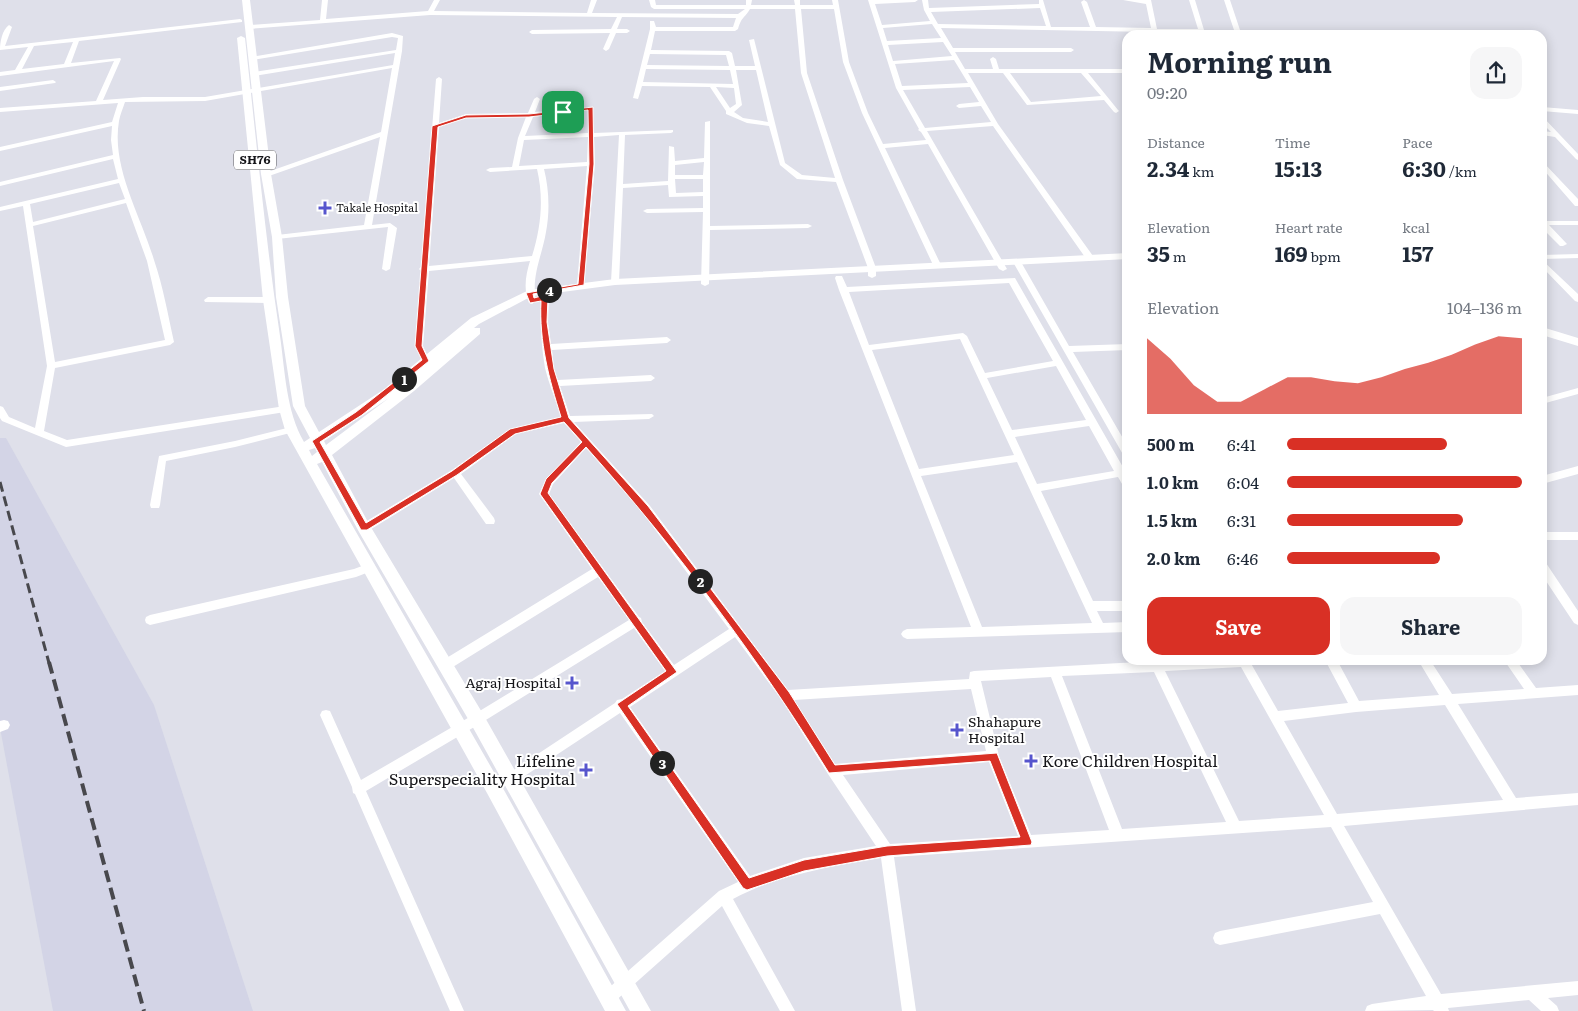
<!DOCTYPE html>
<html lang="en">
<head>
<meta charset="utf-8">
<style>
  body { margin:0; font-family:Literata,serif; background:#f6f6f7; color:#1f2937; height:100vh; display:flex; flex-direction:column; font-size:19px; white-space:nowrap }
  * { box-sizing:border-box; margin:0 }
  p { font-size:16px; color:#747a83 }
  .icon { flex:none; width:28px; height:28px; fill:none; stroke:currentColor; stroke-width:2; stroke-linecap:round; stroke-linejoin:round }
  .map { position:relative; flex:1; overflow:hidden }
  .side { position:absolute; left:1122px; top:30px; width:425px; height:635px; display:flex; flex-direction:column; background:#fff; border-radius:15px; box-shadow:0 2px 12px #0003 }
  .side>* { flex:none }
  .pin { position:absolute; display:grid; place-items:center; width:42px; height:42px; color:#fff; margin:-21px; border-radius:10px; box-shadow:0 2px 8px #0006 }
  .km { position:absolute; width:25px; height:25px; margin:-12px; border-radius:50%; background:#222; color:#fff; font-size:14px; line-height:25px; text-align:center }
  .round { display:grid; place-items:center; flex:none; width:52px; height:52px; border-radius:15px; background:#f6f6f7 }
  .summary { display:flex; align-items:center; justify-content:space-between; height:85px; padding:0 25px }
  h1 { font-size:28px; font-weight:700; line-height:38px }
  .metrics { display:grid; grid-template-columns:repeat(3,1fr); gap:8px; height:85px; padding:5px 25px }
  .metrics div { display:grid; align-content:center }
  .metrics b { font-size:21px; font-weight:700 }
  .metrics small { font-size:14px; font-weight:400 }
  .metrics p { font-size:14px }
  .chart { height:140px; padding:10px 25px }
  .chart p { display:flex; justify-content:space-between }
  .chart svg { width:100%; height:90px; margin-top:5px; fill:#d93025; opacity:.7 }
  .primary-button { display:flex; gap:10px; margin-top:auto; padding:10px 25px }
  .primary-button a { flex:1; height:58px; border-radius:15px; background:#d93025; color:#fff; font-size:20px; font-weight:700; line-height:58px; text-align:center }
  .primary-button a+a { background:#f6f6f7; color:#1f2937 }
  ul { padding:0 25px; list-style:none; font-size:16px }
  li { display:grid; grid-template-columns:80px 60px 1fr; align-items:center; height:38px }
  li i { height:12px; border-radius:6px; background:#d93025 }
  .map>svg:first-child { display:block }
  .built { fill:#d3d4e6 }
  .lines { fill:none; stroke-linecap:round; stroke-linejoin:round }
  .minor { fill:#fff; fill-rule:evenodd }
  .major { fill:#fff; fill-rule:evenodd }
  .rail-far1 { stroke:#48484d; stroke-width:3; stroke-dasharray:10 5; stroke-linecap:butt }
  .rail { stroke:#48484d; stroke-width:4; stroke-dasharray:12 6; stroke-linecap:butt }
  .route { fill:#d93025; stroke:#fff; fill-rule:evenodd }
  .poi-dot { fill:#5655cd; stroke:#fff; stroke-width:2 }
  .labels { text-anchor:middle; stroke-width:4; stroke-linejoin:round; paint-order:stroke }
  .far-poi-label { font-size:11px; fill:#151519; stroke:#fff; text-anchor:start }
  .shield { fill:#fff; stroke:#5b5b5e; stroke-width:1 }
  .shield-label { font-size:12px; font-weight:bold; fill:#151519 }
  .poi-label { font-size:14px; fill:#151519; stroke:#fff; text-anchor:end }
  .near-poi-label { font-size:16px; fill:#151519; stroke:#fff; text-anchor:end }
</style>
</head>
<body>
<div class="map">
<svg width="1578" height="1011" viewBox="0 0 1578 1011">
  <rect width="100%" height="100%" fill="#dfe0ea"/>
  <!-- built -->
  <path class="built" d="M0 438H6L154 705 253 1011H53L0 728Z"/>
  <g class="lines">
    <!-- minor -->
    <path class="minor" d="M322 0H328L326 19 428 11 434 0H440L434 11 587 13 591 0H597L592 13 738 14 745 9H654L651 7 649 0H655L656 5H746V0H752L751 5H795L794 0H800V5H833L832 0H838L849 62 868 113 883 144 926 140 921 132 918 130 919 129 896 88 868 0H918L915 2 875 4 882 25 930 21 924 10 922 0H928L929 8 1039 4V0H1043L1051 27H1090L1081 2 1084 0 1087 2 1096 27 1151 28 1146 4 1123 0H1151L1157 29H1198L1189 0H1195L1204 30H1234L1224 0H1230L1240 30 1289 31 1292 33 1289 35 1157 32 1158 35H1152L1151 32 941 28 953 48H1071L1074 50 1071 52H955L965 69H993L990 59 993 57 996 59 999 69H1128V73H1088L1118 110 1119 111 1116 113 1114 112 1104 100 1027 105 1003 73H968L998 124 1093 256V260H1087L993 126 927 131 1007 269 1003 271 999 269 928 144 885 148 941 265 940 267H934L862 113 843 62 834 9H801L807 73 843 180 876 268V276L872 278 868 276V268L836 182 797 179 780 165 769 126 747 123 726 114V111L710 87 642 86 638 99 633 98 650 29V21H654L656 27H733L736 18 622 17 617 29H627L630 31 627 33H616L609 49 606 51 603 49 610 33 532 34 529 32 532 30 611 29 617 17 430 15 249 29 246 27 249 25 320 20ZM1040 8 1046 26 938 24 931 12ZM750 9H795L801 73 835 178 802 175 785 163 754 39 749 40 755 66H735L732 53 729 51 651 50 655 31H735L738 29C742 16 744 19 750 9ZM932 24 941 38 887 41 883 28ZM943 42 952 56 893 61 888 45ZM650 54 726 55 729 66 647 65ZM954 60 968 83 902 86 895 64ZM646 69 730 70 733 84 643 82ZM736 70H756L768 122 743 118 734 112 742 105ZM1010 73H1081L1101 96 1031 102ZM716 87 734 88 736 104 730 108ZM970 87 979 102 959 104 956 106 959 108 981 106 991 122 925 128 903 90Z
      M240 19 242 20V22L79 41 71 63 120 58 121 59 103 100 143 97H205L393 65 395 53 254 76 251 74 254 72 396 50 398 38 392 37 253 60 250 58 251 57 392 33 403 36 402 51 372 225 390 223 397 228 390 269 386 271 382 269 388 227 277 239 273 237 277 235 364 225 380 137 269 176 262 174 381 132 392 68 205 101 125 102C123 108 120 115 119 121 111 167 141 216 154 260 163 286 168 315 174 342L170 345 55 368 44 431 67 440 285 406 290 409 285 412 66 447 2 421 0 418V406L3 407 9 417 35 428 47 366 23 206 0 211V207L118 179 113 159 0 186V182L113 155 111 140 112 126 0 151V147L112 122 118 103 0 112V108L96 101 114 61 0 76V72L15 70 28 47 0 50C0 42 2 30 9 25L12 27 5 46ZM73 42 64 64 22 69 34 46ZM119 183 125 199 33 222 30 204ZM126 203 147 261 165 340 55 362 33 226Z
      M439 77 442 79 439 123 466 114 528 113 534 99 537 97 540 99 535 112 593 107 594 133 673 130V132L671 133 625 135 623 184 668 181 669 146 674 147 675 161 704 158 705 122 710 121V226L808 224 812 226 808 228 710 230 709 284 705 286 701 284 703 212 647 213 643 211 647 209 703 208V196L669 197 668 185 623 188 619 282 618 284H612L611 282 619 135 594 137 595 164 584 287H578L577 285 587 166 544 169C549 189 550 211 546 232 542 256 531 276 536 301L532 304 529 303C523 289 526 274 530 261L429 271 423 346 430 361 429 363H423L415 346 421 271 419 269 421 267 436 79ZM588 110V133L525 136 533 117ZM526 117 518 138 512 167 490 168 486 170 490 172 537 169C544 199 541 227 532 256L429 266 439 127 467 118ZM588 137 587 162 519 166 524 140ZM704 162 703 175H675V165ZM675 179H703V192L676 193Z
      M53 80 56 82 55 83 0 91V87Z
      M1542 107 1578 110V114L1542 111Z
      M1542 116 1578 154V160L1576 159 1555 137 1542 135V131L1551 132 1542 123Z
      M1542 161 1578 199V206H1575L1542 168Z
      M1542 221H1578V225H1549L1567 244 1563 246H1560L1542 228Z
      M1578 254V258L1542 259V255Z
      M1014 260H1017L1021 262 1069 346 1128 344V350L1073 352 1128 447V459L1125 458 1013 262Z
      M1542 260 1578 294V302L1575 301 1542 267Z
      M836 276H842L847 287 1015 278 1128 476V490L1125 489 1118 477 1041 491 1093 601H1128V611H1097L1103 623 1128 622V632L907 639 903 637 901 634 903 631 907 629 971 627 839 290 835 278ZM1009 283 1053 361 985 373 967 336 963 333 869 345 849 292ZM960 339 1014 455 919 469 872 350ZM1056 366 1086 420 1012 430 987 378ZM1089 426 1114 471 1037 484 1015 437ZM1017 462 1092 623 982 627 921 476Z
      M545 294 549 297 548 322 551 344 667 337 671 340 667 343 552 350 554 369 558 380 651 375 655 378 651 381 560 386 570 416 652 414 654 416 649 419 574 422 650 506 788 690 969 679 970 672 974 671 1157 661 1249 660 1278 711 1348 703 1325 660H1337L1359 701 1439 695 1418 660H1430L1452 694 1524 689 1504 660H1516L1536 688 1578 685V695L1458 704 1516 798 1578 793V805L1344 826 1441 994 1578 981V995L1548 998 1557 1006 1559 1011H1541L1529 1000 1448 1008 1449 1011H1434L1433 1010 1365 1011 1367 1006 1372 1004 1426 996 1380 914 1220 945 1215 943 1213 938 1215 933 1220 931 1373 902 1331 827 894 857 916 1011H902L881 858C830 867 780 874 733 899L795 1011H780L722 906 613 1003 608 1005 603 1003 601 998 603 993 719 891 738 882 620 713 514 783 510 785 506 783 504 779 506 775 615 703 617 700 622 699 665 671 634 628 481 723 366 791 464 1011H450L355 794 353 793 352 787 320 715 322 711 326 710 330 711 361 780 473 715 629 620 598 577 448 670 444 671 440 670 438 666 440 662 592 569 539 494 546 479 581 442 564 423 516 434 461 474 494 518 495 521 494 524H486L454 478 368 531H360L359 528 360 525 452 470 510 429 561 417C556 401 549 384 545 368 541 345 540 321 541 297ZM586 448 642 512 729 629 674 665 642 622 641 618 639 617 549 494 553 484ZM735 637 781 699 828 774 876 846 804 858 750 876 630 707ZM1241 667 1324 815 1239 821 1165 671ZM1154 672 1226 822 1122 829 1062 676ZM1051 677 1109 830 1031 835 999 756 981 681ZM971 689 986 751 835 764 794 700ZM1445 705 1503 800 1337 814 1284 721 1356 712ZM989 762 1018 836 890 844 843 775Z
      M208 297H269L273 300 269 303 205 302 204 300Z
      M1578 388V394L1542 404V398Z
      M291 427 296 430 294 432 235 447 166 461 160 505 159 508H151L150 505 159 456 235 441Z
      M1578 466V474L1542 484V476Z
      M1542 532H1578V540H1542Z
      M1542 562 1546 563 1578 611V625L1574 623 1542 575Z
      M370 563 374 564 375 567 374 570 356 577 150 625 146 623 145 620 146 617 150 615 354 569Z
      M4 720 8 721 10 725 8 729 0 732V721Z"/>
    <!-- major -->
    <path class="major" d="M242 0H250L271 174 282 237 288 297 305 406 319 432 383 390 471 318 529 290 615 279 1128 253V259L615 285 532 296 479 324 474 328H480V334L414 391 332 455 369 524 483 714 651 1011H630L471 724 359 532 322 462 317 464 499 781 626 1011H605L487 793 285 430 279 409 263 300 237 38 241 36 245 38C256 137 265 237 280 336 285 371 286 411 304 442L310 438 293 406 276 297 272 237 261 174ZM389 398 326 445 324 441ZM315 448 317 452 312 456 309 450Z
      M1542 327 1578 338V346L1542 335Z"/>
    <!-- rail-far1 -->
    <path class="rail-far1" d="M0 482 49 663"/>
    <!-- rail -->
    <path class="rail" d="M49 662 144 1011"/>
  </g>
  <!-- route -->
  <path class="route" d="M593 107 594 164 584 285 533 294 534 298 545 295 548 298 547 322 554 369 569 418 648 506 789 692 835 765 997 753 1032 842 1031 845 887 856 804 871 747 890 743 888 617 704 666 671 540 494 546 479 582 442 564 422 515 434 457 475 367 530H361L312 441 356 412 422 360 415 346 432 126 466 115 529 114ZM588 110 589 164 578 284 526 293 530 303 541 301C539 342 549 379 561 417L510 429 452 471 366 523 320 442 362 415 429 361 422 346 438 127 466 118 529 117ZM586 447C676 548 758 658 829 773L990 761 1020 837 887 846 804 860 749 878 628 706 677 672 548 493 552 483Z"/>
  <!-- markers -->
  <g class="poi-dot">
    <path d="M322.5 200.5h5v5h5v5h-5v5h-5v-5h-5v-5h5z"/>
    <path d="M569.5 675.5h5v5h5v5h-5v5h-5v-5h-5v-5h5z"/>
    <path d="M954.5 722.5h5v5h5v5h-5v5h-5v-5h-5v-5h5z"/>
    <path d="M1028.5 753.5h5v5h5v5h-5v5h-5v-5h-5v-5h5z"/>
    <path d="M583.5 762.5h5v5h5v5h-5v5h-5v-5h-5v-5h5z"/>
  </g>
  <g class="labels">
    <!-- far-poi labels -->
    <g class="far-poi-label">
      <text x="336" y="212">Takale Hospital</text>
    </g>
    <!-- shield labels -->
    <rect class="shield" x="234" y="150.5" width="42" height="19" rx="4"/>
    <g class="shield-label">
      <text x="255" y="164">SH76</text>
    </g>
    <!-- poi labels -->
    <g class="poi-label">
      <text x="561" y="688">Agraj Hospital</text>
      <text x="968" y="727" text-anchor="start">Shahapure<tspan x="968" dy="16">Hospital</tspan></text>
    </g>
    <!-- near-poi labels -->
    <g class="near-poi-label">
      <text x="575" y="767">Lifeline<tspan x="575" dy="18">Superspeciality Hospital</tspan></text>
      <text x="1042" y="767" text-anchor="start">Kore Children Hospital</text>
    </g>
  </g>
</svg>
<div class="pin" style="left:563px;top:112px;background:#1e9e55"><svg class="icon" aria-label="arrive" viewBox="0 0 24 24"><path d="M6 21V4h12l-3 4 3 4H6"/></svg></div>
<b class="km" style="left:404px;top:379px">1</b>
<b class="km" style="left:700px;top:581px">2</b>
<b class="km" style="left:662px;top:763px">3</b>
<b class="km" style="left:549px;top:290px">4</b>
<section class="side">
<div class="summary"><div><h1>Morning run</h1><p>09:20</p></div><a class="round"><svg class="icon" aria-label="share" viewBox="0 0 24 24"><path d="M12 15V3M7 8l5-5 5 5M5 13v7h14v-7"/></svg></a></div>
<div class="metrics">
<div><p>Distance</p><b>2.34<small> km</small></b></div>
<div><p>Time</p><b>15:13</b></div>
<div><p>Pace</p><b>6:30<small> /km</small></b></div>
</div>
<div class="metrics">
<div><p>Elevation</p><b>35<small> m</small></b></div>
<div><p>Heart rate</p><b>169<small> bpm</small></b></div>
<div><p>kcal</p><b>157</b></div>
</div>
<div class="chart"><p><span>Elevation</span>104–136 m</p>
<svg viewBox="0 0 160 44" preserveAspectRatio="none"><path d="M0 44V7L10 17L20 30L30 38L40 38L50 32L60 26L70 26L80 28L90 29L100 26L110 22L120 19L130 15L140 10L150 6L160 7V44z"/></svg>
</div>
<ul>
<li><b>500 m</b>6:41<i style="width:68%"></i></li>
<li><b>1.0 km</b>6:04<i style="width:100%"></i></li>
<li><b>1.5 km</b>6:31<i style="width:75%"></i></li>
<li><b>2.0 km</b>6:46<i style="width:65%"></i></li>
</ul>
<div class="primary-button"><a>Save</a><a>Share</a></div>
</section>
</div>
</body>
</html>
